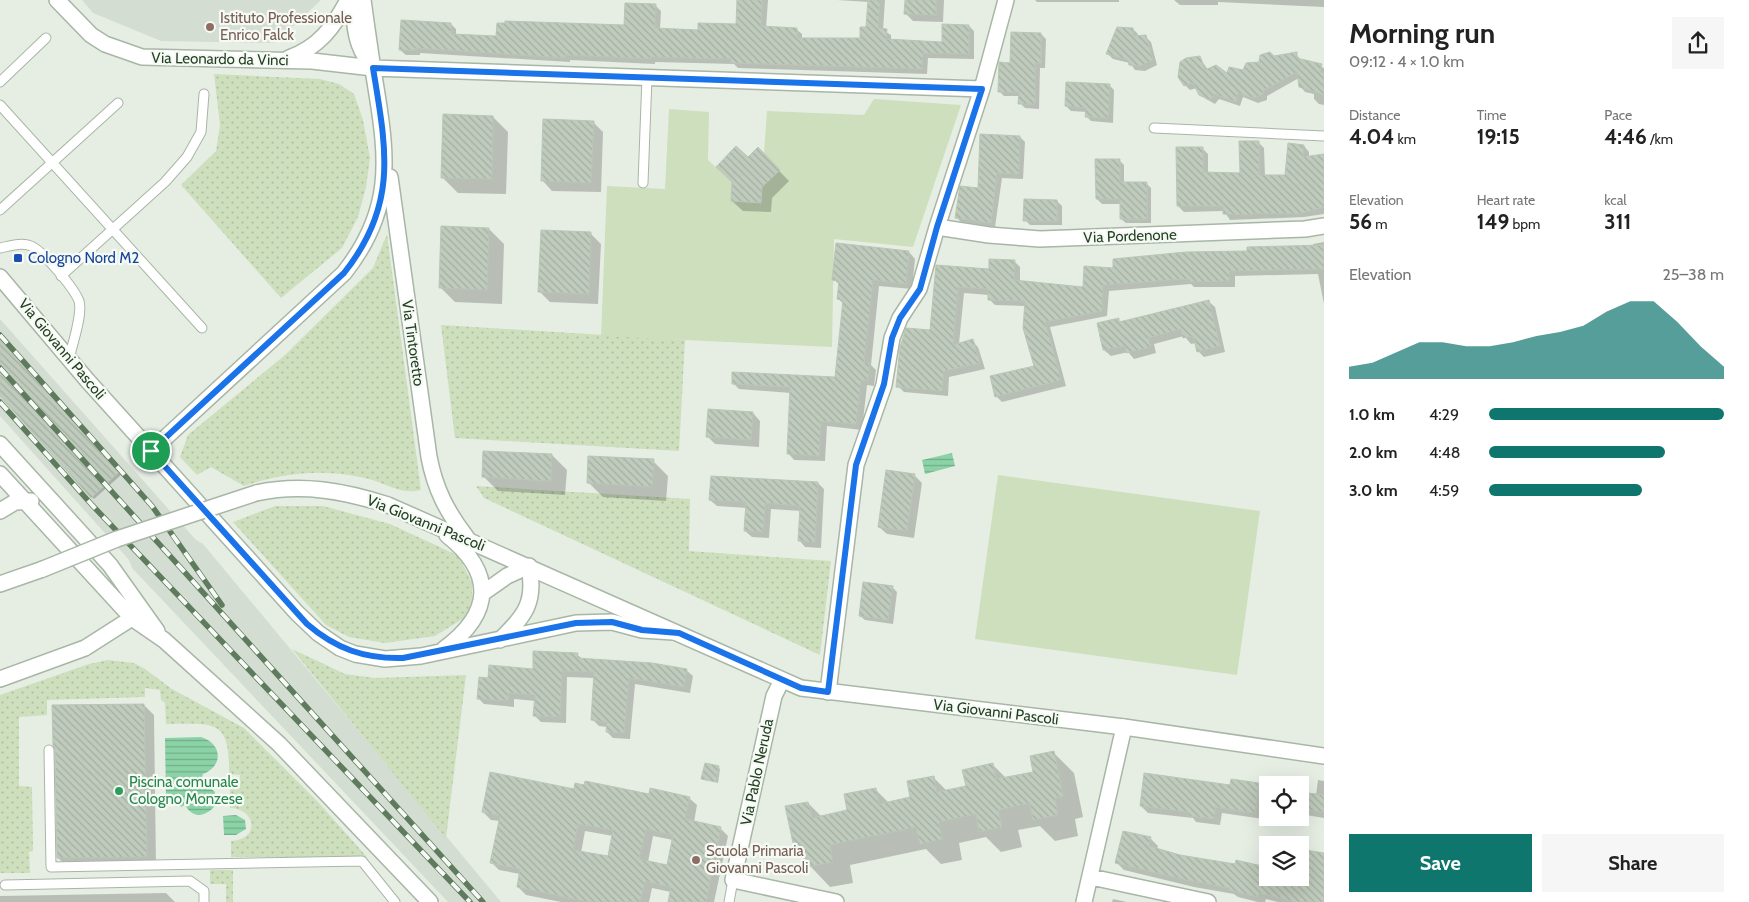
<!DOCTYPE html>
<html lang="en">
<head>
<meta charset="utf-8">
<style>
  body { margin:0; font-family:Cabin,sans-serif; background:#f6f6f6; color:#222; height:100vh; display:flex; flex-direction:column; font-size:19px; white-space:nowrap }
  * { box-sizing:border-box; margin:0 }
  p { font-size:16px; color:#767676 }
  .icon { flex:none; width:28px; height:28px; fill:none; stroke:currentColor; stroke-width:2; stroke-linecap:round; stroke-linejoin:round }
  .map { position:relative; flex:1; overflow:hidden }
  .panel { display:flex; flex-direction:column; background:#fff; width:425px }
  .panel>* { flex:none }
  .buttons { position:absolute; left:1259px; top:776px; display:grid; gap:10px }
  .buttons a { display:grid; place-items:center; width:50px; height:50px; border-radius:0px; background:#fff; box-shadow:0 5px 20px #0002; font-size:25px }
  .pin { position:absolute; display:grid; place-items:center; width:42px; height:42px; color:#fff; margin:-21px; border:2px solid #fff; border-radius:50%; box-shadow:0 1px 5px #0007 }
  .round { display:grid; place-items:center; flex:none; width:52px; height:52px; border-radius:0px; background:#f6f6f6 }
  .summary { display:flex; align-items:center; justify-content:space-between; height:85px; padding:0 25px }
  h1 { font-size:28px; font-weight:800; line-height:38px }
  .figures { display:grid; grid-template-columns:repeat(3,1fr); gap:8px; height:85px; padding:5px 25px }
  .figures div { display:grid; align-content:center }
  .figures b { font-size:21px; font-weight:800 }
  .figures small { font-size:14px; font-weight:400 }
  .figures p { font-size:14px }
  .chart { height:140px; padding:10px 25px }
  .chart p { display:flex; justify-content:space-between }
  .chart svg { width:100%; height:90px; margin-top:5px; fill:#0f766e; opacity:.7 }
  .action { display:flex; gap:10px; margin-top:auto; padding:10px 25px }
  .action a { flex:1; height:58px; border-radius:0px; background:#0f766e; color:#fff; font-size:20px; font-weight:800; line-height:58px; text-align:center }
  .action a+a { background:#f6f6f6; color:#222 }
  ul { padding:0 25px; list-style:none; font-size:16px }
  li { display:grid; grid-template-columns:80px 60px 1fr; align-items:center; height:38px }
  li i { height:12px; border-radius:6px; background:#0f766e }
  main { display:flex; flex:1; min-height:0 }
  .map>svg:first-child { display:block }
  .built { fill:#d4ddd2 }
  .grass { fill:url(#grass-dots) }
  .park { fill:#cddfbd }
  .water { fill:url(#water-rules) }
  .shadow { fill:#0003; fill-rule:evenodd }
  .building { fill:url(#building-back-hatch); stroke:#b9c7b6; fill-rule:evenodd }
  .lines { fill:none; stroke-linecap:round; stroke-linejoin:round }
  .service-casing { stroke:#a8b6a6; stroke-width:11 }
  .minor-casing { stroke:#a8b6a6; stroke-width:18 }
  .tertiary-casing { stroke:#a8b6a6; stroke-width:18 }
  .service { stroke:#fff; stroke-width:9 }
  .minor { stroke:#fff; stroke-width:15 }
  .tertiary { stroke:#fff; stroke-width:15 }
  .rail-casing { stroke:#5e7b5d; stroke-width:5.5 }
  .rail { stroke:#f6faf5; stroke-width:4; stroke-dasharray:11; stroke-linecap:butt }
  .tertiary-bridge-casing { stroke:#a8b6a6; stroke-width:18; stroke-linecap:butt }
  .tertiary-bridge { stroke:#fff; stroke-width:15 }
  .route-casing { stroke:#fff; stroke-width:10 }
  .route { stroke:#1a73e8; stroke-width:6 }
  .education-dot { fill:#8d6e63; stroke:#f6faf5; stroke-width:2 }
  .transit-dot { fill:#1a4fb4; stroke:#f6faf5; stroke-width:2 }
  .leisure-dot { fill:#2e9e5b; stroke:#f6faf5; stroke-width:2 }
  .labels { text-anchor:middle; stroke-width:4.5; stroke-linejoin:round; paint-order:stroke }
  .education-label { font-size:15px; fill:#785e54; stroke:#f6faf5; text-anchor:start }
  .street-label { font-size:15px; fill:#244023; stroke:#f6faf5 }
  .transit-label { font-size:15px; fill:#164399; stroke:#f6faf5; text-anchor:start }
  .leisure-label { font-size:15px; fill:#27864d; stroke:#f6faf5; text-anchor:start }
</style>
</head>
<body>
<main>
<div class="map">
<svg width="1324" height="902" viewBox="0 0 1324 902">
  <defs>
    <pattern id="grass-dots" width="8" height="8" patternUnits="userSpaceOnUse" patternTransform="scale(1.25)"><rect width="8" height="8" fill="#cddfbd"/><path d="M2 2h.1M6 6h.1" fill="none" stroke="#b0c0a2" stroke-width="1.8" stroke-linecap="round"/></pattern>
    <pattern id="water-rules" width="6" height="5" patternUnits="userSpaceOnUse" patternTransform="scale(1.25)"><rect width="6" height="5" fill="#8bd3a7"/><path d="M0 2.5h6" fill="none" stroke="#71ad88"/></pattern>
    <pattern id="building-back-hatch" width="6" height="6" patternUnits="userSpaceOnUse" patternTransform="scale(1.25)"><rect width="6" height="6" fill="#bfcbbc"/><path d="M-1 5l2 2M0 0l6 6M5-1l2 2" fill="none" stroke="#a4afa1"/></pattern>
  </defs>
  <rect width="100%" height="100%" fill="#e6eee4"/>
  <!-- built -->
  <path class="built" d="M82 0H321L275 43 161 41 93 13Z
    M0 319 195 539 203 544 501 902H448L132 568 129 560 0 416Z"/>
  <!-- grass -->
  <path class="grass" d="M214 74 320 79 339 84 354 94 363 120 370 158 366 187 358 217 342 248 281 298 181 185 216 151 220 125Z
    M387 234 421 490C401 495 388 484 369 479 326 468 286 472 244 486L211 467 197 475 180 457 188 435 285 355 373 268Z
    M441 325 685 340 679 451 455 438Z
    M476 486 690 499 689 551 831 561 820 655 484 498Z
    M275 506H323L390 524 459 556 472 583V600L466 617 435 636 385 643 349 637 326 625 233 522Z
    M292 649 345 674 375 678 466 675 446 838Z
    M108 660 134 663 145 669 172 689 244 728 318 802 367 857H231V841C260 840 257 809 230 808V785H239L240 775 229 774C230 718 214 724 166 724L165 703 161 700 160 690 145 688V697L47 700V715L19 717V786L32 787 33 851 29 852 30 873H0V695L89 664Z
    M210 870H233V902H226V884H210Z"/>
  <!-- park -->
  <path class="park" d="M874 99 961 105 913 247 834 239 832 347 601 336 607 186 665 189 669 109 709 112 708 160 732 182 731 201 761 203 762 187 780 170 764 154 767 111 864 115Z
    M998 475 1260 511 1237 675 975 639Z"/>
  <!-- water -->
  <path class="water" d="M952 453 955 466 925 474 922 460Z
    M201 737C222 743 224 766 203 774L201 780 215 792V806C205 817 193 819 185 805L181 807 177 802 166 800 165 738Z
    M236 815 245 820 246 829 236 835H224L223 816Z"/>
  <!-- shadow -->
  <path class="shadow" d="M739 0H768L766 28 796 29 802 34V39L861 40 867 29 869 2 837 0H885L883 30 891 35V41L943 43 969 26 974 31V59L928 58 927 74 738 68 734 64 655 62V64L570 60V62L420 53V55H406L400 50 451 24 456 29V35L497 37 625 27 656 6 661 11 660 29 699 31 737 26Z
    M906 0H944L943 22 913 21 905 13Z
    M1035 0H1119V2H1037Z
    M1174 0H1324V7L1218 2V5H1180Z
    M1133 29 1138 34 1137 37H1146L1151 42 1157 65 1145 71 1135 70 1130 63 1113 59 1108 54Z
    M1041 34 1046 39 1045 68H1040L1039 109 1025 108 1020 103V96H1004L999 91 1011 64Z
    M1296 54 1301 60 1324 68V105L1319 104 1314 99V94L1305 92 1300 86 1299 78 1267 96V100L1258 103 1243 97 1240 106 1219 99 1215 104 1206 99 1197 88 1190 90 1185 85 1200 58 1208 70 1227 75 1243 72 1274 58Z
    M1109 85 1114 90 1113 123 1091 121 1086 116 1087 112 1071 111 1066 106Z
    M493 117 508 132 506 194 458 193 443 178Z
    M593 122 603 132 601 192 552 191 542 180Z
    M1020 137 1025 142 1023 179 1002 178 995 227 961 222 956 217Z
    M1259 143 1264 148 1265 176H1286L1304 146 1309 152V158L1324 155V214L1304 217 1230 220 1224 211 1184 212 1178 206 1202 148 1208 154V174L1241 175Z
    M758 149 789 181 772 198 771 212 743 211 732 201 749 159Z
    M1119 160 1124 165V183H1146L1151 188V223H1126L1121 219V204H1102L1097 199Z
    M1057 201 1062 206V225H1030L1025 220Z
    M489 229 504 244 502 304 455 302 440 287Z
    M590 233 601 244 598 304 550 302 540 292Z
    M1324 242V304L1318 274 1235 276V287H1194L1191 284 1109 291 1107 316 1050 327 1066 386 1002 402 996 396 1035 367 1026 306 995 305 989 299V295L964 293 959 344 972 341 978 347 985 369 949 377 948 396 904 392 898 386 931 332 937 266 990 270 1014 261 1020 267V282L1084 289 1114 269 1313 247V244Z
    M838 245 909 252 915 259 912 289 879 286 871 365 876 370 874 386 867 385 862 430 827 426 825 461 794 460 788 453 791 393 739 389 733 383 836 378 844 304 838 299 840 285 834 280Z
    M1208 301 1215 307 1225 352 1204 357 1198 351 1196 343 1191 344 1184 336 1154 344 1156 353 1134 359 1128 352 1111 356 1104 350 1118 320 1121 323Z
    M0 341 121 475 94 499 0 394Z
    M753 413 760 421 759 447 715 444 707 436Z
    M552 455 567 470 565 495 498 491 483 476Z
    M653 461 668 476 666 501 603 497 588 482Z
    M914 475 922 483 914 538 887 534 879 527Z
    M818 483 824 489 821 548 805 547 799 540 801 511 771 509 769 538 752 537 745 531 747 508 717 506 710 500Z
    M892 587 897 592 893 624 865 620 860 616Z
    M577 654 583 660 686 670 693 676 690 693 635 684 630 739 613 738 607 732V727L599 726 593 720 595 678 567 677 566 723 541 722 535 716 536 701 514 699V707L484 704 478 698 489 679 534 671Z
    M144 705 154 715 156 866 69 868 58 858Z
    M1053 752 1074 773 1083 817 1075 819 1078 836 1055 841 1040 826 1018 830 1022 847 1001 852 986 837 959 843 962 860 941 864 926 849 850 865 853 883 830 887 796 851 808 803 822 817 849 811 875 789 889 803 912 798 933 777 947 791 967 787 993 765 1007 779 1034 773Z
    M718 767 720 769 718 783 703 778Z
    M1318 780 1324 781V818L1306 815 1305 825 1222 813 1220 825 1196 822 1193 818 1148 813 1141 806 1231 786 1259 785 1268 788V818H1300V793L1316 795Z
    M575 791 689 798 697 805 694 822 720 828 728 836 714 902H669L671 892 652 888 649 902H561L526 895 518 887 520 874 499 870 491 862 500 821 491 820 483 812ZM585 831 613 836 609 858 581 853ZM653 836 673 840 668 866 648 862Z
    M1124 832 1151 839 1158 846 1157 850 1180 856 1236 866 1237 861 1268 870V878L1298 879 1300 878V869L1324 854V902H1278L1266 899 1265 902H1258L1238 897 1234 894 1194 887 1124 870 1117 863Z
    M166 893 175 902H0V896Z
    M1113 899 1127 902H1112Z"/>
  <!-- building -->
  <path class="building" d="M737 0H762L761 26 797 28V38H860V27H866L868 0H880L878 28 887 29 886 39 942 42V24L969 25V54L923 53 922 69 731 63V59L650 57V59L565 55V58L415 48V50H399L401 20 451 23V34L496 36 497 23H505V21L624 25 625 3 656 4 655 28 698 30V23L736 24Z
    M905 0H936V15L904 14Z
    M1117 27 1133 28V36L1146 35 1153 60 1140 66 1129 65 1128 60 1106 54Z
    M1011 32 1041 33V63H1035V104H1018L1019 92H998L999 62 1010 63Z
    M1270 52 1274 56 1297 52V58L1322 64 1320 72 1324 73V95L1299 87 1297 72 1263 91 1262 95 1252 98 1238 93 1236 102 1214 94 1210 100 1199 95 1193 83 1184 86 1178 77 1180 62 1186 58 1200 56 1205 70 1216 65 1227 73 1229 67 1243 70 1246 63 1259 62 1260 55Z
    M1066 82 1110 84 1108 118 1085 117 1086 108 1065 106Z
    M443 114 493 116 492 179 441 178Z
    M543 119 594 121 591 183 541 181Z
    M980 134 1020 136 1019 174 997 173 991 223 955 218 960 186 978 188Z
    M1239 141H1259V175H1285L1288 143 1304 145 1303 157 1324 154V207L1298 214 1252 213V215L1223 214V206H1177L1176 147H1203V172L1240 173Z
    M736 146 748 157 758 147 780 170 762 187 761 203 731 201 732 182 716 167Z
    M1095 159H1120V182H1147V219H1120V199H1096Z
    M1024 199 1057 200V221H1023Z
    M441 226 489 228 487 290 439 288Z
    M541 230 591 232 589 294 538 292Z
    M836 243 909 251 906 284 873 280 864 362 870 363 868 380H861L856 424 821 421 819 456 787 454 790 387 732 384V372L835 377 843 300 837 299 839 281 832 280Z
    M1324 245V269L1229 271 1230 281 1187 282V279L1103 285 1102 311 1045 322 1061 380 995 397 990 376 1034 366 1023 328 1025 301 988 300V289L958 287 953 345 973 339 980 363 944 371 942 391 896 387 900 347 906 328 930 330 936 265 989 269V259L1015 260 1014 280 1083 287 1084 266 1113 268V259L1186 252 1247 251V247Z
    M1209 300 1220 346 1197 352 1193 336 1183 338 1181 329 1148 338 1151 347 1126 353 1125 346 1103 350 1097 323 1119 318V322Z
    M0 340 119 472 91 498 0 396Z
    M708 409 753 412 751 440 706 437Z
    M483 451 552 454 551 481 482 477Z
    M588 456 654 459 652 487 587 483Z
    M886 470 915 474 907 531 878 527Z
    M711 476 818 482 815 542 798 541 800 506 765 503 763 532 744 531 746 502 709 500Z
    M863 582 893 586 888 620 859 616Z
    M533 651 578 653 577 658 652 663 687 669 684 687 629 678 624 733 606 732 607 722 591 720 594 672 562 671 560 717 533 716 535 695 508 693V701L477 699 479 677 488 678 489 665 533 669Z
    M144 704 147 857 57 858 55 750 53 745 52 705Z
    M1054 751 1063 796 1055 798 1058 815 1033 820 1030 803 998 810 1002 827 979 832 976 814 939 822 942 839 920 844 916 827 830 845 833 862 808 867 804 850 795 852 785 806 808 802 812 818 847 810 844 794 876 788 879 804 910 797 907 781 934 776 937 792 966 786 962 770 993 763 996 779 1033 772 1030 756Z
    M705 763 719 766 716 782 701 779Z
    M490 772 574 789 575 783 584 785 585 781 649 794 650 788 690 797 685 819 721 827 706 902H668L671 887 645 881 640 902H588L517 887 520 869 490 863 500 816 482 812ZM578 824 613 830 608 856 573 850ZM646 829 673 835 667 865 639 859Z
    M1144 773 1230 785 1231 779 1259 783 1255 813 1215 807 1214 819 1188 816V812L1140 806Z
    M1300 792 1324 795V812L1300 809Z
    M1123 831 1151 837 1149 846 1180 855 1235 864 1236 860 1266 867 1263 878H1300V849L1324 853V902H1296L1259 893 1258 897 1229 890 1230 888 1186 880 1115 863Z"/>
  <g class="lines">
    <defs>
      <path id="service" d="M0 82 46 38
        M0 105 202 328
        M1154 128 1324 136
        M643 183 647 77
        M0 210 118 103
        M0 248C10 246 21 242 31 246 43 251 74 288 79 301 83 314 72 345 69 359
        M61 276 165 182 187 157 201 132 204 94
        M49 750 51 867 362 861 395 902
        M5 885 190 881 204 891V902
        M729 902 733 880"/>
      <path id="minor" d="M57 0 91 35 105 44 142 57 312 61 373 68 982 89
        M355 0C353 18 355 41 365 56
        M289 58C319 47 333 28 348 0
        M390 177 429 457C435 489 447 512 467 538
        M937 227 989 235 1040 239 1305 229 1324 226
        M0 277 87 380 297 613 318 633 340 648 355 654 385 659 421 656 576 623 612 622 642 630 673 632
        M0 444 110 565 157 631
        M151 451 344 273C393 211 388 161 376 88 371 58 367 29 363 0
        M0 474 132 618 164 640 279 744 430 902
        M0 511 15 502 31 501
        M483 593 507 576 529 566C536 603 525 615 500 640
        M444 649C493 613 495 573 447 535
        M0 679 85 648 132 618 133 610
        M782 680 774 696 733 880 836 902
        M828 692 856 465 884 385 892 338 900 318 919 289 937 227 982 89 1006 0
        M1091 877 1208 902
        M1084 902 1124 727"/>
      <path id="tertiary" d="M256 493C302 483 344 491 388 505L801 688 1124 727 1324 756
        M0 584 43 569"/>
    </defs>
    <!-- service casing -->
    <use href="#service" class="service-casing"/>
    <!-- minor casing -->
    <use href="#minor" class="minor-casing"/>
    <!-- tertiary casing -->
    <use href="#tertiary" class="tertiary-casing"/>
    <!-- service -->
    <use href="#service" class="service"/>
    <!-- minor -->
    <use href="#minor" class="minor"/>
    <!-- tertiary -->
    <use href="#tertiary" class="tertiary"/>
    <defs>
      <path id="rail" d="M0 335 152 506 222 605
        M0 368 483 902
        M0 402 92 505 470 902"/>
    </defs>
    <!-- rail casing -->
    <use href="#rail" class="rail-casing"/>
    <!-- rail -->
    <use href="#rail" class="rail"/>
    <defs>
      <path id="tertiary-bridge" d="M43 569 117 539 256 493"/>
    </defs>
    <!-- tertiary-bridge casing -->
    <use href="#tertiary-bridge" class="tertiary-bridge-casing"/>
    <!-- tertiary-bridge -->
    <use href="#tertiary-bridge" class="tertiary-bridge"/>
  </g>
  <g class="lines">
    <defs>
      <path id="route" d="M373 68 982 89 937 227 920 289 900 318 892 338 884 384 856 465 828 692 801 688 679 633 642 630 612 622 576 623 403 658C365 659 336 649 307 624L151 451 344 273C399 204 386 148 373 68Z"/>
    </defs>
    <!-- route casing -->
    <use href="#route" class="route-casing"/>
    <!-- route -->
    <use href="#route" class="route"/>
  </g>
  <!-- markers -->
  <g class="education-dot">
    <circle cx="210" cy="27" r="5"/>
    <circle cx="696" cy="860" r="5"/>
  </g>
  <rect class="transit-dot" x="13" y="253" width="10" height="10" rx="2.5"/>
  <circle class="leisure-dot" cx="119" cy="791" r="5"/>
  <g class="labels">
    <!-- education labels -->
    <g class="education-label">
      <text x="220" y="23">Istituto Professionale<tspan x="220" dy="17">Enrico Falck</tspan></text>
      <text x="706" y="856">Scuola Primaria<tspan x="706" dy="17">Giovanni Pascoli</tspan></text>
    </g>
    <!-- street labels -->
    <g class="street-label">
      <text transform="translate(220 59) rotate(1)" y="5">Via Leonardo da Vinci</text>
      <text transform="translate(1130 236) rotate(-2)" y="5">Via Pordenone</text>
      <text transform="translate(413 343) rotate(82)" y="5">Via Tintoretto</text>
      <text transform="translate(62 349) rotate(50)" y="5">Via Giovanni Pascoli</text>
      <text transform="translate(426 523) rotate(22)" y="5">Via Giovanni Pascoli</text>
      <text transform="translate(996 712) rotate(7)" y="5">Via Giovanni Pascoli</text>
      <text transform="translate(757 772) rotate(-78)" y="5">Via Pablo Neruda</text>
    </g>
    <!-- transit labels -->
    <g class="transit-label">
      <text x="28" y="263">Cologno Nord M2</text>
    </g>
    <!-- leisure labels -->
    <g class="leisure-label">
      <text x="129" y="787">Piscina comunale<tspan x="129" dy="17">Cologno Monzese</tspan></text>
    </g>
  </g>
</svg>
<div class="buttons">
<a><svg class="icon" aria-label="locate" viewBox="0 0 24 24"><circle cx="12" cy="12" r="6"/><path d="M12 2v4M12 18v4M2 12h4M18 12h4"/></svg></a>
<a><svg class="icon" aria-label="layers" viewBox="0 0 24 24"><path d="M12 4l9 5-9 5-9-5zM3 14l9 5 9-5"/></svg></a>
</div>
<div class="pin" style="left:151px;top:451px;background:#1e9e55"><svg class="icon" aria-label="arrive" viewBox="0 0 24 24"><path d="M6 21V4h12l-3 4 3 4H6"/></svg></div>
</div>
<section class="panel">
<div class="summary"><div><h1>Morning run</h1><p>09:12 · 4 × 1.0 km</p></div><a class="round"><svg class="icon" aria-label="share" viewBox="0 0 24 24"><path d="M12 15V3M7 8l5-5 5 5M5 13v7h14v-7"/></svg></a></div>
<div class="figures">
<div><p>Distance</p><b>4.04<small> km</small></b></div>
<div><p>Time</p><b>19:15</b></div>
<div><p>Pace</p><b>4:46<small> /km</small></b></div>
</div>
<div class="figures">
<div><p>Elevation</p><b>56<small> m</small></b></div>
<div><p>Heart rate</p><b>149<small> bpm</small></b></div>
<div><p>kcal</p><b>311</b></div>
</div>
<div class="chart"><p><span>Elevation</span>25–38 m</p>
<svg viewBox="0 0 160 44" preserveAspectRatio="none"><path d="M0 44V38L10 36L20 31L30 26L40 26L50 28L60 28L70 26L80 23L90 21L100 18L110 11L120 6L130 6L140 16L150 28L160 38V44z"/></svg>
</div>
<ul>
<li><b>1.0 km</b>4:29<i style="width:100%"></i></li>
<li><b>2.0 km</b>4:48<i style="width:75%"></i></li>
<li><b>3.0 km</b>4:59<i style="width:65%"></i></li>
</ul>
<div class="action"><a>Save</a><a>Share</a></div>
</section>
</main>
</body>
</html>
